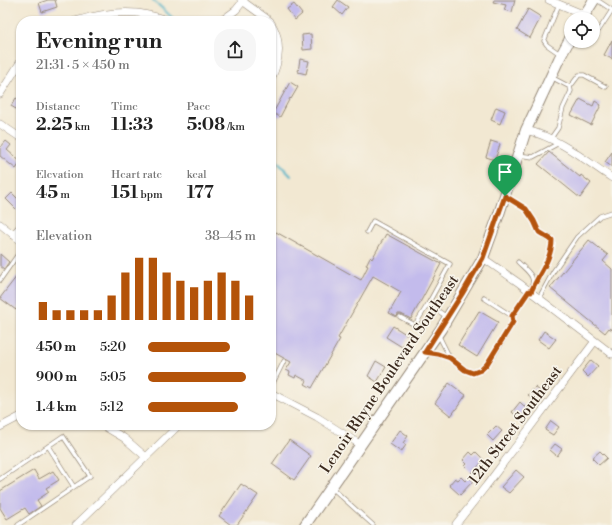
<!DOCTYPE html>
<html lang="en">
<head>
<meta charset="utf-8">
<style>
  body { margin:0; font-family:"Libre Bodoni",serif; background:#f6f6f6; color:#222; height:100vh; display:flex; flex-direction:column; font-size:15px; white-space:nowrap }
  * { box-sizing:border-box; margin:0 }
  p { font-size:13px; color:#767676 }
  .icon { flex:none; width:22px; height:22px; fill:none; stroke:currentColor; stroke-width:2; stroke-linecap:round; stroke-linejoin:round }
  .map { position:relative; flex:1; overflow:hidden }
  .details { position:absolute; left:16px; top:16px; width:260px; height:414px; display:flex; flex-direction:column; background:#fff; border-radius:16px; box-shadow:0 1px 3px #0004 }
  .details>* { flex:none }
  .tools { position:absolute; left:564px; top:12px; display:grid; gap:8px }
  .tools a { display:grid; place-items:center; width:36px; height:36px; border-radius:50%; background:#fff; box-shadow:0 1px 3px #0004; font-size:20px }
  .pin { position:absolute; display:grid; place-items:center; width:34px; height:34px; color:#fff; margin:-41px -17px; border-radius:50% 50% 50% 0; rotate:-45deg; box-shadow:0 0 4px #0007 }
  .pin .icon { rotate:45deg }
  .round { display:grid; place-items:center; flex:none; width:42px; height:42px; border-radius:16px; background:#f6f6f6 }
  .head { display:flex; align-items:center; justify-content:space-between; height:68px; padding:0 20px }
  h1 { font-size:22px; font-weight:800; line-height:30px }
  .stats { display:grid; grid-template-columns:repeat(3,1fr); gap:6px; height:68px; padding:4px 20px }
  .stats div { display:grid; align-content:center }
  .stats b { font-size:17px; font-weight:800 }
  .stats small { font-size:11px; font-weight:400 }
  .stats p { font-size:11px }
  .chart { height:112px; padding:8px 20px }
  .chart p { display:flex; justify-content:space-between }
  .chart svg { width:100%; height:72px; margin-top:4px; stroke:#b45309; stroke-width:6 }
  ul { padding:0 20px; list-style:none; font-size:13px }
  li { display:grid; grid-template-columns:64px 48px 1fr; align-items:center; height:30px }
  li i { height:10px; border-radius:5px; background:#b45309 }
  .map>svg:first-child { display:block }
  .lines { fill:none; stroke-linecap:round; stroke-linejoin:round }
  .stream { stroke:#4ab3c8; stroke-width:2 }
  .building { fill:#c3bbec }
  .service-casing { stroke:#968978; stroke-width:5 }
  .minor-casing { stroke:#968978; stroke-width:8 }
  .secondary-casing { stroke:#968978; stroke-width:12 }
  .service { stroke:#fff; stroke-width:3.5 }
  .minor { stroke:#fff; stroke-width:7 }
  .secondary { stroke:#fff; stroke-width:10 }
  .route-casing { stroke:#fff; stroke-width:8 }
  .route { stroke:#b45309; stroke-width:5 }
  .labels { text-anchor:middle; stroke-width:3.5; stroke-linejoin:round; paint-order:stroke }
  .street-label { font-size:15px; fill:#3b2a1e; stroke:#f7f3e8 }
</style>
</head>
<body>
<div class="map">
<svg width="612" height="525" viewBox="0 0 612 525">
  <rect width="100%" height="100%" fill="#f7f3e8"/>
  <filter id="ink" filterUnits="userSpaceOnUse"><feTurbulence type="fractalNoise" baseFrequency=".025" numOctaves="2"/><feDisplacementMap in="SourceGraphic" scale="8" xChannelSelector="R" yChannelSelector="G"/><feConvolveMatrix kernelMatrix="1 2 1 2 8 2 1 2 1" color-interpolation-filters="sRGB"/></filter>
  <filter id="wash" filterUnits="userSpaceOnUse"><feTurbulence type="fractalNoise" baseFrequency=".012" numOctaves="4" result="noise"/><feDisplacementMap in="SourceGraphic" scale="16" xChannelSelector="R" yChannelSelector="G"/><feGaussianBlur stdDeviation="0.9" result="paint"/><feColorMatrix in="noise" values="0 0 0 0 0 0 0 0 0 0 0 0 0 0 0 0 0 1.4 0 .05"/><feComposite in="paint" operator="in"/></filter>
  <g filter="url(#wash)">
    <rect width="100%" height="100%" fill="#f2e8d2"/>
    <g class="lines">
      <!-- stream -->
      <path class="stream" d="M153 0 176 21
        M271 155 291 176"/>
    </g>
    <g id="blocks">
      <!-- building -->
      <path class="building" d="M48 0H55L57 7 42 12 39 3Z
        M338 0 348 7 342 15 333 7Z
        M494 0H515L512 12 504 10 506 5 493 2Z
        M294 4 302 14 295 20 287 9Z
        M528 9 541 17 530 38 517 30Z
        M311 34 312 49 303 50 302 35Z
        M612 40V59L604 55Z
        M300 59 309 61 306 74 298 72Z
        M290 82 298 87 291 99 290 98 280 117 273 113Z
        M16 98 21 101V112L11 106Z
        M580 99 593 106 595 101 601 105 591 125 571 115Z
        M496 107 505 111 500 124 491 120Z
        M6 141 11 145 7 150 21 162 16 169 0 156V148Z
        M491 141 500 144 495 160 486 157Z
        M549 152 580 177 581 175 591 183 580 198 538 164Z
        M612 152V167L605 162Z
        M12 193 21 202V207L18 211 6 199Z
        M276 232 361 280 368 266 366 265 370 257 372 259 386 234 441 264 411 319 401 314H398L397 317 389 313 401 292 373 276 338 338 340 339 312 388 305 384 307 381 296 375 295 378 289 375 290 372 286 370 291 362 271 351V241Z
        M589 240 608 255 603 261 612 269V330L609 328 605 333 550 288Z
        M0 254 9 262 4 269 0 266Z
        M17 276 21 279V303L16 310 0 298Z
        M479 311 498 322 477 357 458 345Z
        M393 326 409 336 402 347 386 337Z
        M544 331 556 339 549 348 538 340Z
        M591 360 598 366 588 377 582 371Z
        M376 361 386 367 377 382 368 376Z
        M449 383 466 395 451 416 435 403Z
        M535 387 540 391 534 399 528 395Z
        M520 402 528 410 520 419 512 412Z
        M551 421 559 427 553 435 545 430Z
        M496 426 502 431 493 441 487 435Z
        M400 430 408 436 403 443 406 445 401 452 390 444Z
        M289 440 311 456 294 480 272 464Z
        M555 444 562 449 557 456 550 450Z
        M600 451 607 458 599 465 592 458Z
        M470 452 473 455 476 452 484 460 472 473 465 466 467 464 463 460Z
        M34 470 39 479 53 471 59 480 46 488 49 492 37 500 41 506 29 514 25 508 7 519 0 508V491Z
        M516 470 524 477 509 493 501 487Z
        M461 477 465 481 469 477 473 481 460 495 449 485 455 478 458 480Z
        M241 484 258 495 237 525H231L219 516Z"/>
    </g>
  </g>
  <g filter="url(#ink)">
    <use href="#blocks" fill-opacity="0" stroke="#968978" stroke-width="1"/>
    <g class="lines">
      <defs>
        <path id="service" d="M597 0 612 10
          M559 4 544 41 547 45 560 54
          M593 28 599 30 612 10
          M551 77 570 87 571 91 563 108 558 128 551 138
          M570 87 579 75H584L606 87
          M518 155 533 157 559 143
          M506 197 526 209 534 221 539 232 552 240C552 256 542 270 534 284
          M367 232 373 221 450 264 428 304 447 317
          M518 262C528 272 537 276 531 292
          M0 280 21 250
          M484 298 512 316 529 291
          M539 298 553 272 577 237 600 216 612 212
          M400 317 415 325 428 304
          M426 352 450 358 439 336
          M450 358C456 363 465 373 474 372 488 372 506 334 513 322L512 316
          M271 387 284 361
          M48 446 74 487
          M0 479 63 436 90 476 18 525
          M332 488 373 525"/>
        <path id="minor" d="M241 0 270 21
          M549 0 585 15
          M75 21C95 15 117 11 137 13 148 14 160 18 171 21
          M221 21 236 10 244 0
          M271 23C282 40 280 61 271 79
          M0 94 21 61
          M0 124 21 138
          M526 130C559 138 585 160 612 178
          M0 224 21 241
          M13 235 21 226
          M483 258 519 283 612 354
          M271 393 317 417 361 445
          M102 425 124 438 146 457
          M0 427 21 416
          M456 524 486 486 595 341
          M76 525 179 425"/>
        <path id="secondary" d="M582 19 594 0
          M305 525 441 329 483 258 499 214 526 130 559 59 571 37"/>
      </defs>
      <!-- service casing -->
      <use href="#service" class="service-casing"/>
      <!-- minor casing -->
      <use href="#minor" class="minor-casing"/>
      <!-- secondary casing -->
      <use href="#secondary" class="secondary-casing"/>
      <!-- service -->
      <use href="#service" class="service"/>
      <!-- minor -->
      <use href="#minor" class="minor"/>
      <!-- secondary -->
      <use href="#secondary" class="secondary"/>
    </g>
  </g>
  <g class="lines" filter="url(#ink)">
    <defs>
      <path id="route" d="M505 196 526 209 534 221 539 232 552 240C552 259 538 275 531 292L529 291 512 316 513 322 487 364 481 370 473 373 465 370 450 358 438 354 425 352 462 294 483 258Z"/>
    </defs>
    <!-- route casing -->
    <use href="#route" class="route-casing"/>
    <!-- route -->
    <use href="#route" class="route"/>
  </g>
  <g class="labels">
    <!-- street labels -->
    <g class="street-label">
      <text transform="translate(389 374) rotate(-56)" y="5">Lenoir Rhyne Boulevard Southeast</text>
      <text transform="translate(515 425) rotate(-53)" y="5">12th Street Southeast</text>
    </g>
  </g>
</svg>
<div class="tools">
<a><svg class="icon" aria-label="locate" viewBox="0 0 24 24"><circle cx="12" cy="12" r="6"/><path d="M12 2v4M12 18v4M2 12h4M18 12h4"/></svg></a>
</div>
<div class="pin" style="left:505px;top:196px;background:#1e9e55"><svg class="icon" aria-label="arrive" viewBox="0 0 24 24"><path d="M6 21V4h12l-3 4 3 4H6"/></svg></div>
<section class="details">
<div class="head"><div><h1>Evening run</h1><p>21:31 · 5 × 450 m</p></div><a class="round"><svg class="icon" aria-label="share" viewBox="0 0 24 24"><path d="M12 15V3M7 8l5-5 5 5M5 13v7h14v-7"/></svg></a></div>
<div class="stats">
<div><p>Distance</p><b>2.25<small> km</small></b></div>
<div><p>Time</p><b>11:33</b></div>
<div><p>Pace</p><b>5:08<small> /km</small></b></div>
</div>
<div class="stats">
<div><p>Elevation</p><b>45<small> m</small></b></div>
<div><p>Heart rate</p><b>151<small> bpm</small></b></div>
<div><p>kcal</p><b>177</b></div>
</div>
<div class="chart"><p><span>Elevation</span>38–45 m</p>
<svg viewBox="0 0 160 44" preserveAspectRatio="none"><path d="M5 44V33M15 44V38M25 44V38M35 44V38M45 44V38M55 44V29M65 44V15M75 44V6M85 44V6M95 44V15M105 44V20M115 44V24M125 44V20M135 44V15M145 44V20M155 44V29"/></svg>
</div>
<ul>
<li><b>450 m</b>5:20<i style="width:76%"></i></li>
<li><b>900 m</b>5:05<i style="width:91%"></i></li>
<li><b>1.4 km</b>5:12<i style="width:83%"></i></li>
</ul>
</section>
</div>
</body>
</html>
